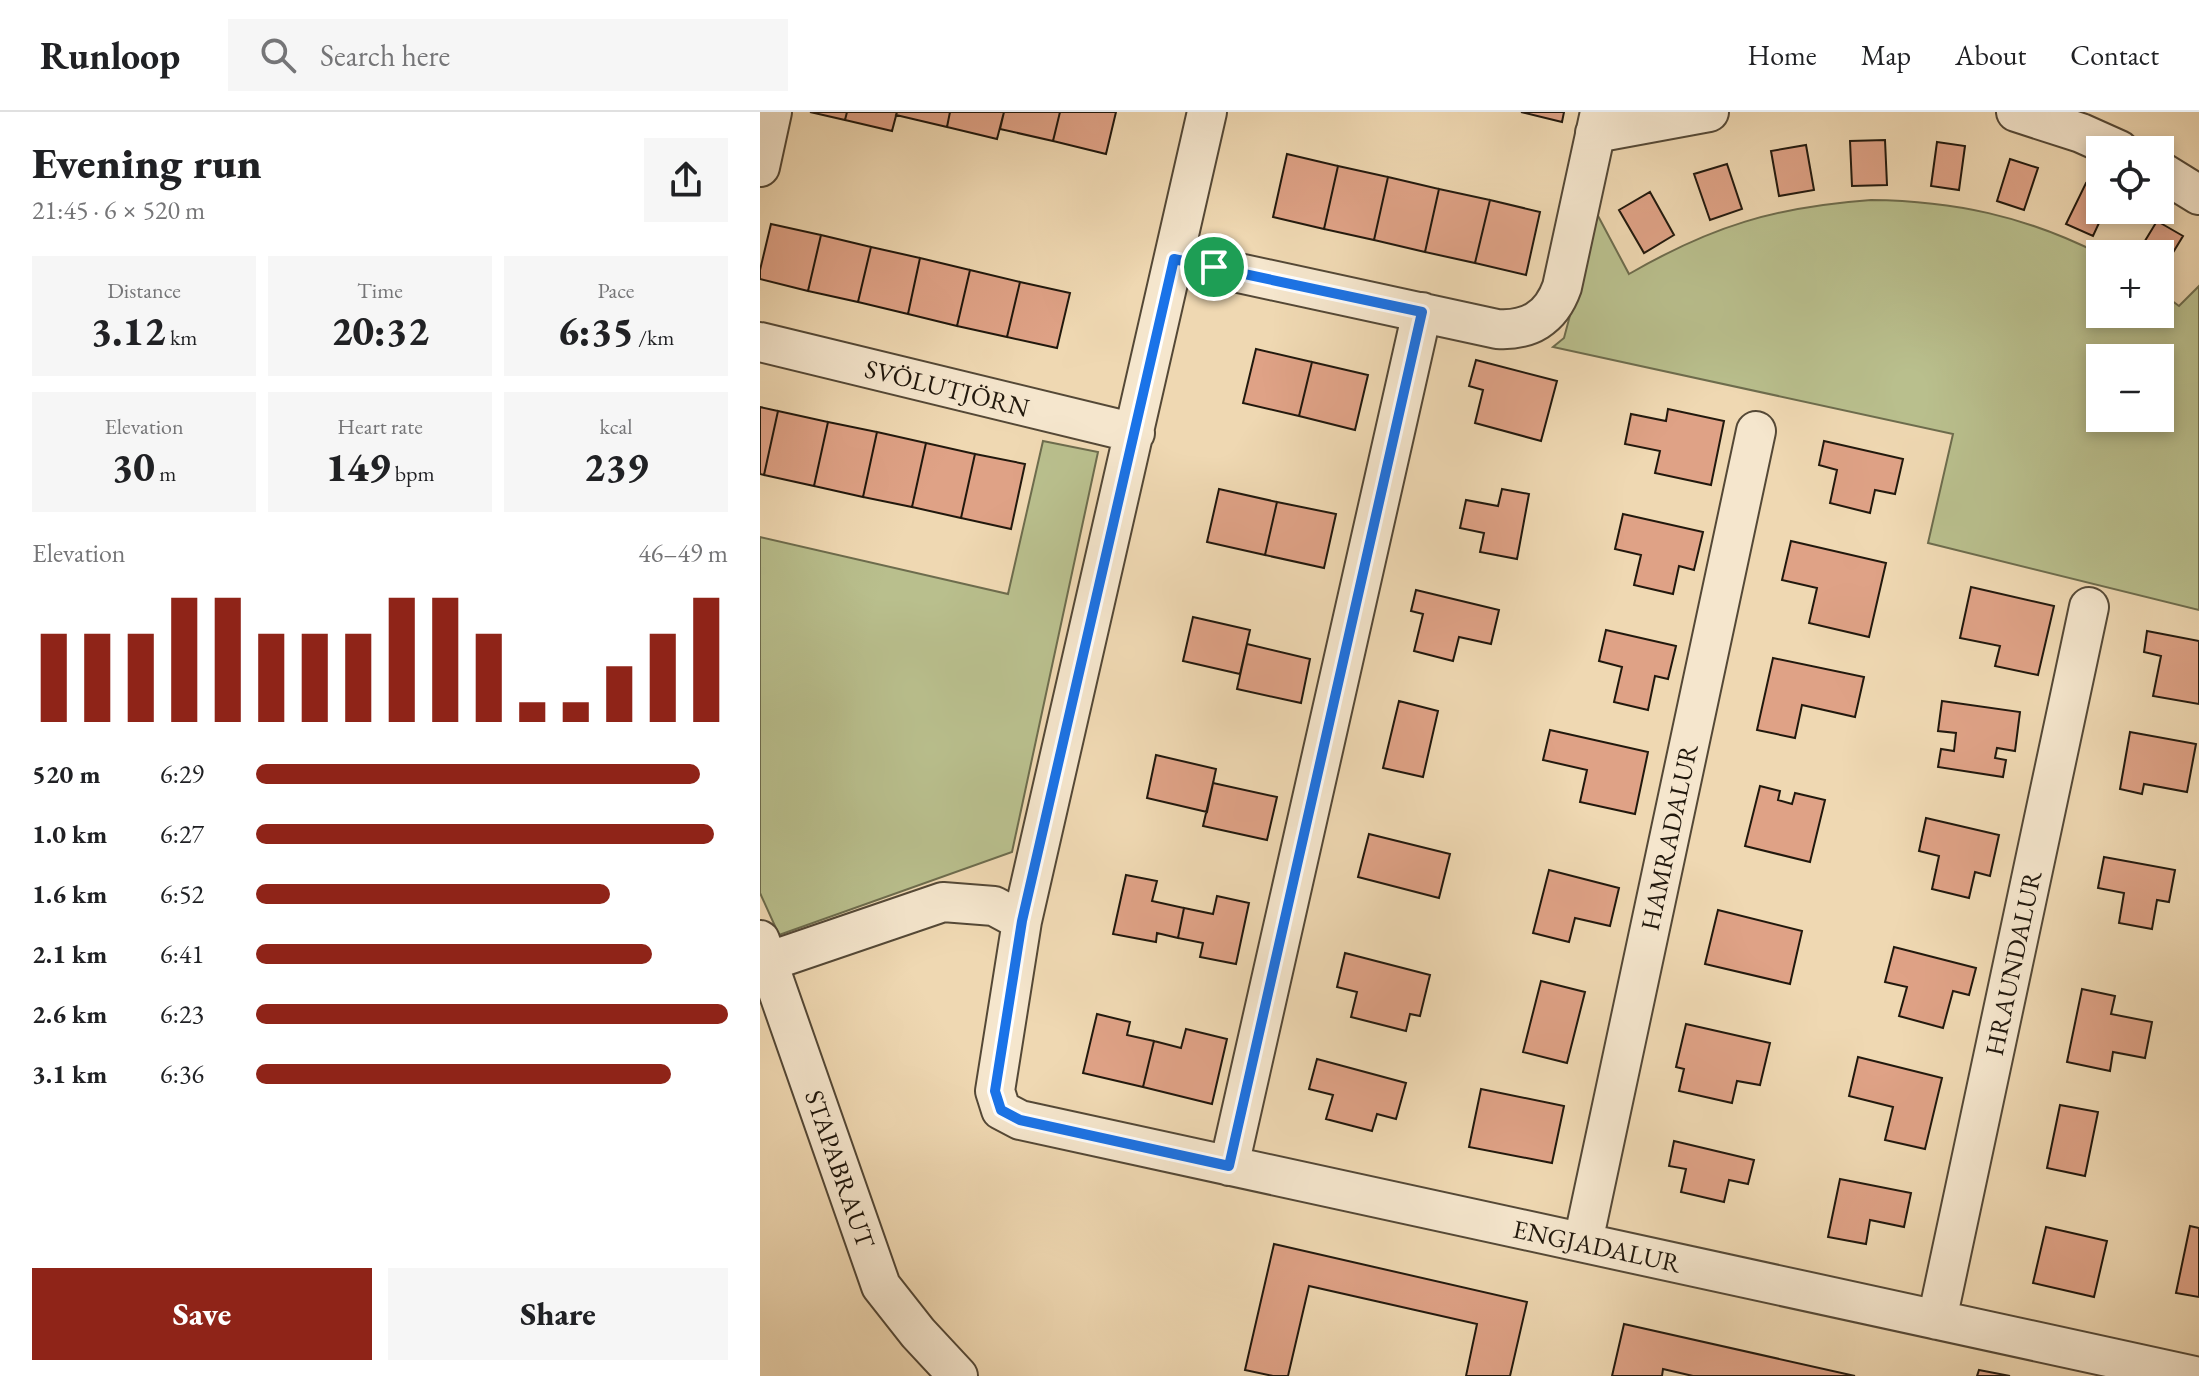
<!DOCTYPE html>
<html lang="en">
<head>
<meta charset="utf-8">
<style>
  body { margin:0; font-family:"EB Garamond",serif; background:#f6f6f6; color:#202124; height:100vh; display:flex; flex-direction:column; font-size:30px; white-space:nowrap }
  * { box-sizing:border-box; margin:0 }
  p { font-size:26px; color:#757577 }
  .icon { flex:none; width:44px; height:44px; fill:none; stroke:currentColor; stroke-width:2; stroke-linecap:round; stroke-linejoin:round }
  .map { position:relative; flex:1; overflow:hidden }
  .side { display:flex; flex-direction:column; background:#fff; width:760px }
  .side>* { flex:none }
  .controls { position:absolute; left:1326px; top:24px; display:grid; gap:16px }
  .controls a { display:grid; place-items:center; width:88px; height:88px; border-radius:0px; background:#fff; box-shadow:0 4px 12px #0003; font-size:40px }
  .pin { position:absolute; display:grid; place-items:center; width:68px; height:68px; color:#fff; margin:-34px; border:4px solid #fff; border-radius:50%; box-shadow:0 2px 8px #0007 }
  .round { display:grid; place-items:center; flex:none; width:84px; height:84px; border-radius:0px; background:#f6f6f6 }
  .overview { display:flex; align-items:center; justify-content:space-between; height:136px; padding:0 32px }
  h1 { font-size:44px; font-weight:800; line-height:60px }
  .metrics { display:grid; grid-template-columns:repeat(3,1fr); gap:12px; height:136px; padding:8px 32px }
  .metrics div { display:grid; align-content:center; border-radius:0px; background:#f6f6f6; text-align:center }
  .metrics b { font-size:40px; font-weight:800 }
  .metrics small { font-size:22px; font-weight:400 }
  .metrics p { font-size:22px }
  .chart { height:224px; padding:16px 32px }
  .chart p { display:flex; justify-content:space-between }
  .chart svg { width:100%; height:144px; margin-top:8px; stroke:#8f2418; stroke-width:6 }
  .action { display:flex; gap:16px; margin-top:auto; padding:16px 32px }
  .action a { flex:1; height:92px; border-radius:0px; background:#8f2418; color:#fff; font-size:32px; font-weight:800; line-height:92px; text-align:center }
  .action a+a { background:#f6f6f6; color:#202124 }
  ul { padding:0 32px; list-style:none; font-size:26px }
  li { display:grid; grid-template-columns:128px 96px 1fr; align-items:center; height:60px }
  li i { height:20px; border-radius:10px; background:#8f2418 }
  header { display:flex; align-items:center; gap:48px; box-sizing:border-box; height:112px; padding:0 40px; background:#fff; border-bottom:2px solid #e0e0e0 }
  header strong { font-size:38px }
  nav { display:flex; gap:44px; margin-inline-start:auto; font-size:28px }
  .search { width:560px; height:72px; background:#f6f6f6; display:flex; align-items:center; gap:20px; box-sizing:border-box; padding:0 28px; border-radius:0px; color:#757577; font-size:30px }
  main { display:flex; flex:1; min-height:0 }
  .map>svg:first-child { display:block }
  .green { fill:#b9bf8d; stroke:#6d6c4d; stroke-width:2; fill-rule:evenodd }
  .building { fill:#dfa286; stroke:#21180d; stroke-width:2 }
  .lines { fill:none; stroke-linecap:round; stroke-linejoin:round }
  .minor-casing { stroke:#544836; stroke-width:42 }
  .minor { stroke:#f5e6cd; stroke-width:38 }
  .route-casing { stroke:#fff; stroke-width:16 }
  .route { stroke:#1a73e8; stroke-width:10 }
  .labels { text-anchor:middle; stroke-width:7; stroke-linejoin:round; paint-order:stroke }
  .street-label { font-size:26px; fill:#21180d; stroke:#f5e6cd }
</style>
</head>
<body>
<header>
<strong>Runloop</strong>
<div class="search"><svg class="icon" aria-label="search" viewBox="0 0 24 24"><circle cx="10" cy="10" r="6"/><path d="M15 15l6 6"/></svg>Search here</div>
<nav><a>Home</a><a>Map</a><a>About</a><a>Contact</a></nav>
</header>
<main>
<section class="side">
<div class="overview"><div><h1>Evening run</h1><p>21:45 · 6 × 520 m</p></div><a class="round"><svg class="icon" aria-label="share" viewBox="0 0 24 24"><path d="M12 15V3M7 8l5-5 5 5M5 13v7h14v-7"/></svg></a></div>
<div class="metrics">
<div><p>Distance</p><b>3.12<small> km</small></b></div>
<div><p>Time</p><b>20:32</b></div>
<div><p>Pace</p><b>6:35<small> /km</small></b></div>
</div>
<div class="metrics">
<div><p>Elevation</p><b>30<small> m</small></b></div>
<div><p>Heart rate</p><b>149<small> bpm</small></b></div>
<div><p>kcal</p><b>239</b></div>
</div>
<div class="chart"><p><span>Elevation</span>46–49 m</p>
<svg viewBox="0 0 160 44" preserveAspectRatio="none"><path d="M5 44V17M15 44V17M25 44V17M35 44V6M45 44V6M55 44V17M65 44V17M75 44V17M85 44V6M95 44V6M105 44V17M115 44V38M125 44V38M135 44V27M145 44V17M155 44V6"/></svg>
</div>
<ul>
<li><b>520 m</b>6:29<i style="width:94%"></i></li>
<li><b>1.0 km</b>6:27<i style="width:97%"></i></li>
<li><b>1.6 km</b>6:52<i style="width:75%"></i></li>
<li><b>2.1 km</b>6:41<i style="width:84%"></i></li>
<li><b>2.6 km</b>6:23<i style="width:100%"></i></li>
<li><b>3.1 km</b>6:36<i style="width:88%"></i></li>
</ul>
<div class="action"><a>Save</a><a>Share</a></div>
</section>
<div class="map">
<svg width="1439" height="1264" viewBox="0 0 1439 1264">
  <rect width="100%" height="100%" fill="#efd8b2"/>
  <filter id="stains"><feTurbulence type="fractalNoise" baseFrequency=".0025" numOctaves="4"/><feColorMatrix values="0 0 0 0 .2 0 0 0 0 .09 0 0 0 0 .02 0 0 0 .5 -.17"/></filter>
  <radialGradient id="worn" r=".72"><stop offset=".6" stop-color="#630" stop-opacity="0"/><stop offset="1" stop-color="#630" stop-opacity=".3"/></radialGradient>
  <!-- green -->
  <path class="green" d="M1111 88C1194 89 1265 104 1340 142V202H1400V180L1419 194 1439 174V498L1168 431 1193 322 793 235 804 226 837 102 869 162C952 114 1015 95 1111 88ZM1340 246H1400V306H1340Z
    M283 329 338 340 252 740 19 823 0 781V425L248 482Z"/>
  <!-- building -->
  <path class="building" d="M50 0H87L85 8Z
    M87 0H137L132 19 85 8Z
    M137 0H190L187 15 136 3Z
    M190 0H244L237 27 187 15Z
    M244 0H300L293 29 240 17Z
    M300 0H356L346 42 293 29Z
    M761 0H804L802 10Z
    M1125 28 1127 73 1092 74 1090 29Z
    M1177 30 1205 34 1199 78 1171 74Z
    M1046 33 1054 78 1019 84 1011 39Z
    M527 42 578 54 564 117 513 105Z
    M1250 47 1278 56 1264 98 1237 89Z
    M967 52 982 97 950 108 934 62Z
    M578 54 628 65 614 128 564 117Z
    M628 65 679 77 665 140 614 128Z
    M1326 71 1340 78V98H1345L1333 124 1306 112Z
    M679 77 730 88 715 151 665 140Z
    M890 80 914 123 884 141 859 98Z
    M730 88 780 100 766 163 715 151Z
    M1397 109 1423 124 1400 162V142H1377Z
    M11 112 61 123 48 179 0 167V158Z
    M61 123 111 135 98 190 48 179Z
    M111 135 160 146 148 202 98 190Z
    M160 146 210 158 197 214 148 202Z
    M210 158 260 170 247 225 197 214Z
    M260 170 310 181 297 236 247 225Z
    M496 237 552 250 539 304 483 291Z
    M716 248 797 269 781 329 715 311 723 278 709 274Z
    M552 250 608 263 595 318 539 304Z
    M0 295 18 299 4 363 0 362Z
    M908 297 964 309 951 373 895 361 900 339 865 332 871 302 906 309Z
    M18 299 68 310 54 374 4 363Z
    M68 310 117 320 103 385 54 374Z
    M117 320 166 331 152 395 103 385Z
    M1064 329 1143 347 1135 382 1115 378 1110 401 1070 391 1077 358 1059 353Z
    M166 331 215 342 201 406 152 395Z
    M215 342 265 352 251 417 201 406Z
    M459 377 517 390 505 443 447 430Z
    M742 377 769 382 757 447 720 440 724 421 700 416 706 388 738 394Z
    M517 390 576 402 564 456 505 443Z
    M863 402 943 420 934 458 919 454 913 482 874 473 881 443 855 437Z
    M1031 429 1126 451 1109 525 1049 511 1057 476 1022 468Z
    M1211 475 1294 494 1278 563 1235 554 1240 534 1200 526Z
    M656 478 739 498 731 532 699 525 693 549 654 539 663 502 651 499Z
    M433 505 490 518 480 562 423 549Z
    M846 518 916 534 908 567 895 564 888 598 854 590 862 555 839 549Z
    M1387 519 1439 529V592L1393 584 1401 544 1384 540Z
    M487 532 550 547 541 591 477 577Z
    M1013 546 1104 565 1095 605 1042 593 1035 626 997 618Z
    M639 589 678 599 663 665 623 656Z
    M1182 589 1260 600 1255 639 1237 636 1235 646 1246 648 1243 665 1178 655 1181 637 1194 639 1196 621 1178 619Z
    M790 618 888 640 875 702 820 690 827 658 783 648Z
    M1370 620 1436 632 1427 680 1384 672 1382 682 1360 677Z
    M396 643 456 657 447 700 387 686Z
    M453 671 517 685 507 728 443 714Z
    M1000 674 1020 679 1018 688 1032 692 1035 681 1065 688 1050 750 985 734Z
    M1166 706 1239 723 1230 764 1215 760 1209 786 1172 777 1179 744 1159 739Z
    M609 722 690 742 679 786 598 765Z
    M1344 745 1415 758 1409 790 1397 788 1392 817 1359 811 1364 781 1338 776Z
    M789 758 859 776 850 814 815 806 809 830 773 821Z
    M366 763 397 769 392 789 424 796 418 826 397 821 396 830 353 822Z
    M457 784 489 791 476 852 440 845 443 831 418 826 424 796 453 802Z
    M958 798 1042 819 1030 872 945 852Z
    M1134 835 1216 856 1209 883 1193 879 1183 916 1139 904 1147 875 1125 870Z
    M585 841 670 863 660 904 650 902 646 919 591 905 597 880 577 875Z
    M781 869 825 880 807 951 763 940Z
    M1322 877 1355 884 1351 902 1392 910 1385 946 1353 940 1350 959 1307 950Z
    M337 902 370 910 367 923 394 929 383 975 323 961Z
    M926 912 1010 931 1000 973 977 969 972 991 919 979 924 957 916 955Z
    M426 917 467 927 452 992 383 975 394 929 421 936Z
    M1098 945 1182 966 1165 1037 1125 1028 1133 995 1089 984Z
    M557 947 646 971 636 1007 617 1002 612 1019 566 1007 573 983 549 977Z
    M721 977 804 994 792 1051 709 1035Z
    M1300 993 1338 1000 1325 1064 1287 1056Z
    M914 1029 994 1048 988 1072 969 1068 964 1090 921 1080 926 1057 909 1054Z
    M1080 1067 1151 1081 1144 1115 1110 1108 1106 1132 1068 1125Z
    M1430 1114 1439 1116V1185L1416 1181Z
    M1286 1115 1347 1129 1334 1185 1273 1171Z
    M514 1132 767 1190 750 1264H706L717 1212 549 1174 528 1264H513L485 1258Z
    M864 1212 1095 1264H933L903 1257 902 1264H852Z
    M1219 1258 1250 1264H1217Z"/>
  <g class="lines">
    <defs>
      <path id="minor" d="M447 0 262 809 235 979 241 998 260 1008 1435 1264
        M1256 0 1321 21 1359 38
        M835 21 949 0
        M0 55 12 0
        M1400 59 1439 83
        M414 147 737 217C769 219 791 206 802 175L840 0
        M0 230 375 321
        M0 828 121 1174 158 1221 198 1264
        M7 850 183 790 234 794 262 809
        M469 1054 662 200
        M823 1130 996 319
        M1177 1208 1329 495"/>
    </defs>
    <!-- minor casing -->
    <use href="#minor" class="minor-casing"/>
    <!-- minor -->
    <use href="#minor" class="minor"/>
  </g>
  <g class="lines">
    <defs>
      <path id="route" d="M414 147 662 200 469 1054 260 1008 241 998 235 979 262 809Z"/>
    </defs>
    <!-- route casing -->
    <use href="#route" class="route-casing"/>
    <!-- route -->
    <use href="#route" class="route"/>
  </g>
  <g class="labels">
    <!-- street labels -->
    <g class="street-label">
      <text transform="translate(187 276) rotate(14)" y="9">SVÖLUTJÖRN</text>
      <text transform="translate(909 725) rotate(-78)" y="9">HAMRADALUR</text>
      <text transform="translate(1253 851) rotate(-78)" y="9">HRAUNDALUR</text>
      <text transform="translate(80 1057) rotate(71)" y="9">STAPABRAUT</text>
      <text transform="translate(837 1134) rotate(12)" y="9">ENGJADALUR</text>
    </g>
  </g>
  <rect width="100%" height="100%" filter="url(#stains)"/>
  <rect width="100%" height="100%" fill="url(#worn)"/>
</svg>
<div class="controls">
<a><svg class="icon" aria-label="locate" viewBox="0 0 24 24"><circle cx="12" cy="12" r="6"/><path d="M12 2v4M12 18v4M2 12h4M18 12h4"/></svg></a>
<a>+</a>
<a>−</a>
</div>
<div class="pin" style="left:454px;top:155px;background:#1e9e55"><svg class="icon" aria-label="arrive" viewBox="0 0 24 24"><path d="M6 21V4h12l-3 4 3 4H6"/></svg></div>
</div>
</main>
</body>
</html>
